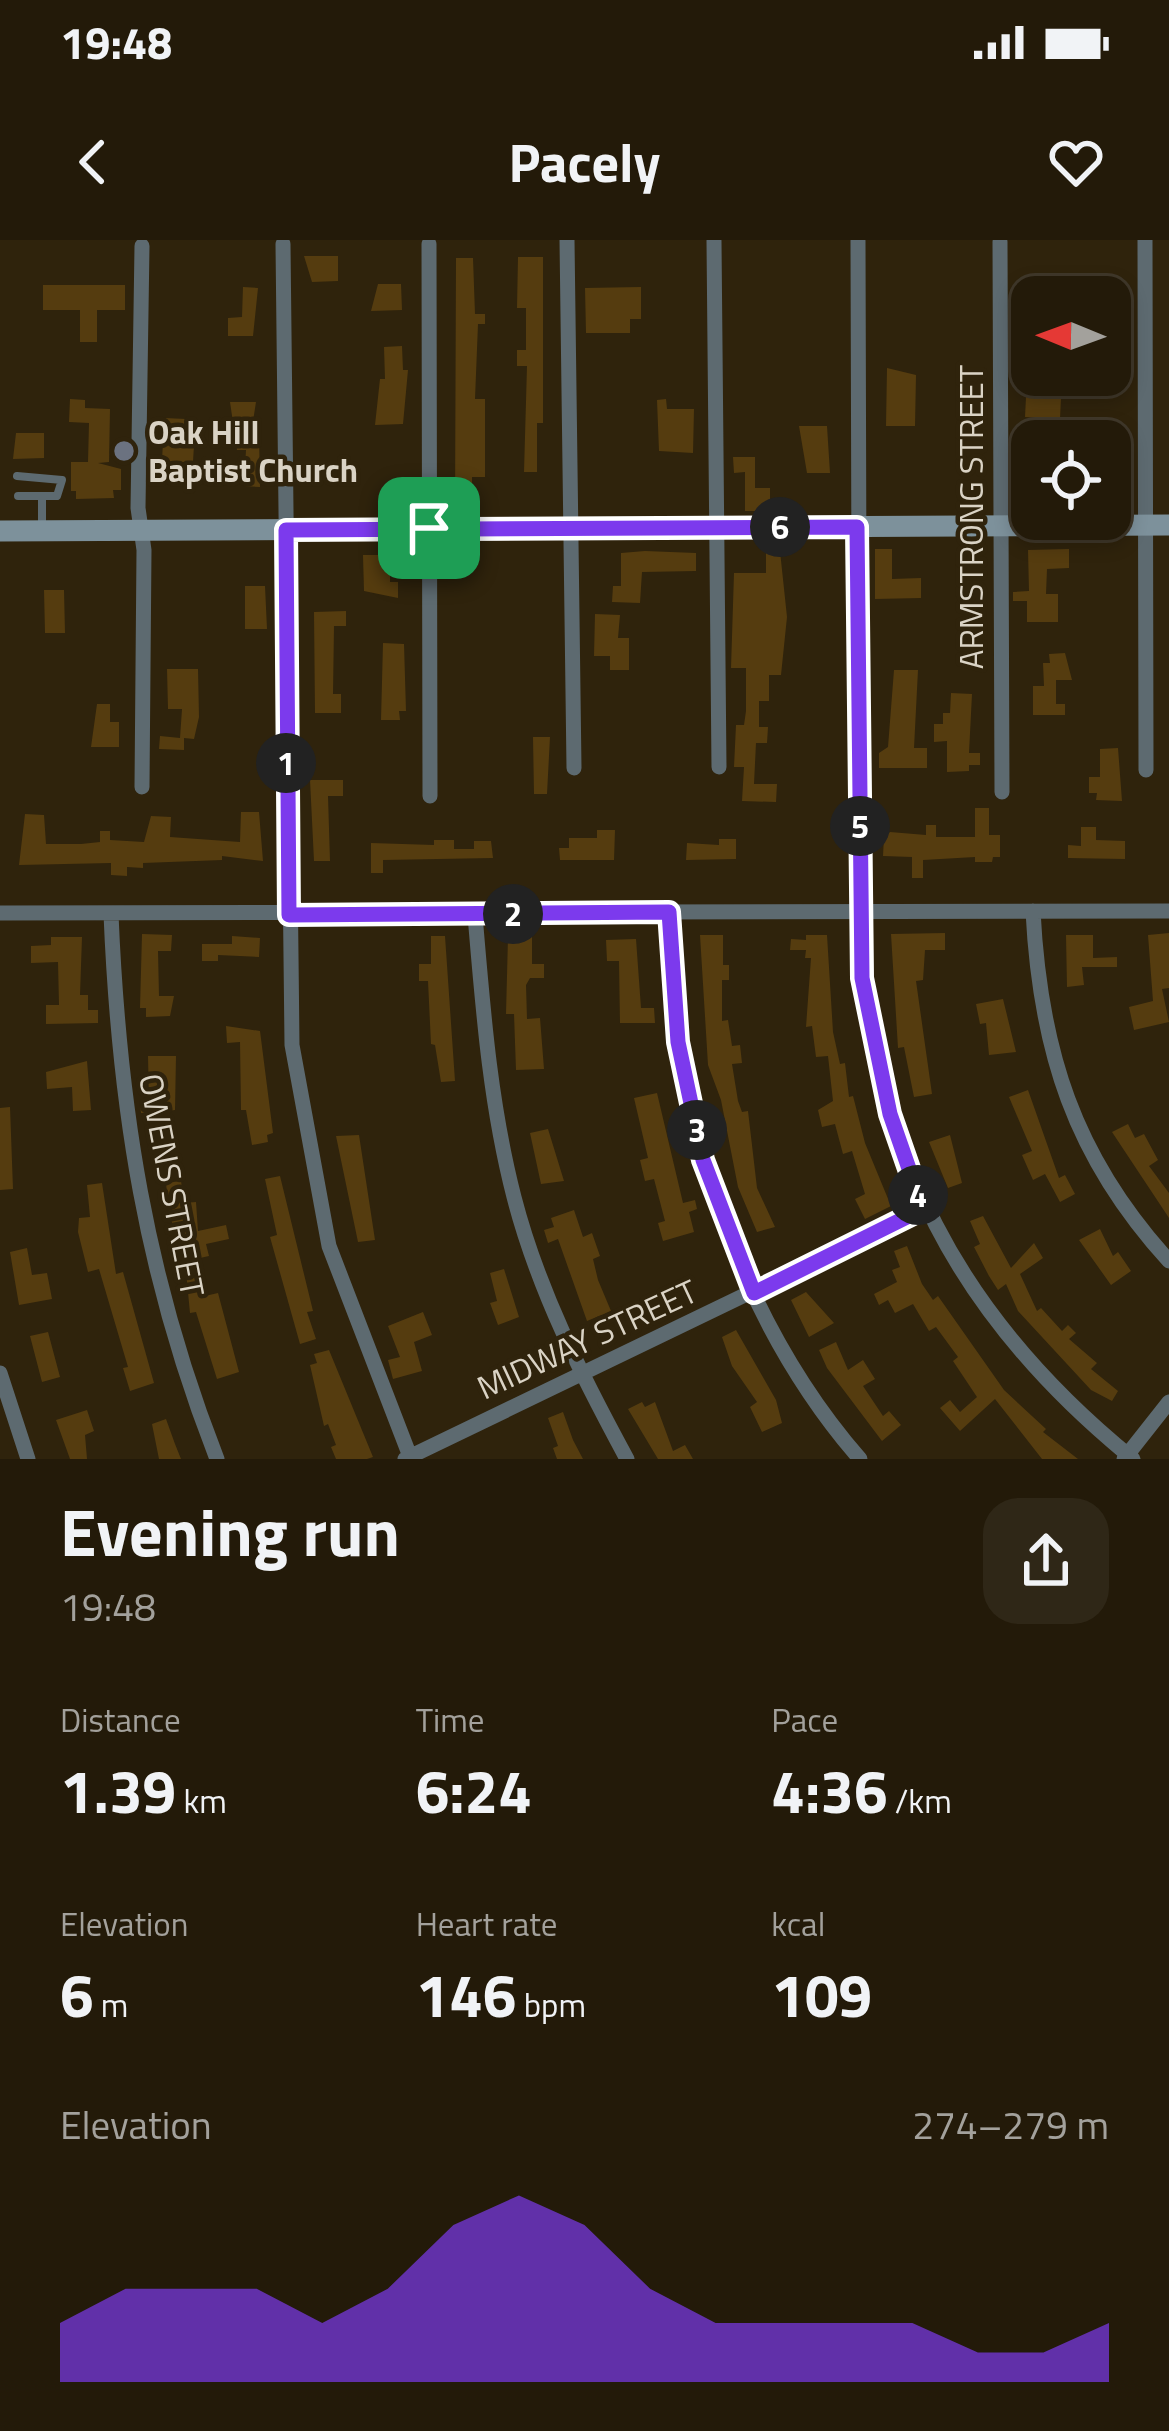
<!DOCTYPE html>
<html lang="en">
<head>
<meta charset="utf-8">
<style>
  body { margin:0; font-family:"Titillium Web",sans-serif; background:#2f2717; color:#f1f3f6; height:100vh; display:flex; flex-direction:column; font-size:45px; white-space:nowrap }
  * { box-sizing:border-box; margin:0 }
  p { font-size:39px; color:#a3a19c }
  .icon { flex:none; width:66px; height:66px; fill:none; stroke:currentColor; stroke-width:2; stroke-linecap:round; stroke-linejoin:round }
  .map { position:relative; height:1219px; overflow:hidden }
  .panel { display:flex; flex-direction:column; background:#231a09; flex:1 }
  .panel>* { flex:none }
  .needle { width:78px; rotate:271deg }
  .buttons { position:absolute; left:1011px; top:36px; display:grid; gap:24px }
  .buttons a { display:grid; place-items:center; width:120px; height:120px; border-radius:24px; background:#231a09; box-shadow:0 6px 18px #0003,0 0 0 3px #40382a; font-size:60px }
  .pin { position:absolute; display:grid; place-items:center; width:102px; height:102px; color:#fff; margin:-51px; border-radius:24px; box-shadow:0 6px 18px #0006 }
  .km { position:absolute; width:60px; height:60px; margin:-30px; border-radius:50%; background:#222; color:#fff; font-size:33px; line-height:60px; text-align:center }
  .round { display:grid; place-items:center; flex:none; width:126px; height:126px; border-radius:36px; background:#2f2717 }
  .headline { display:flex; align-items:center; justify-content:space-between; height:204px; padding:0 60px }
  h1 { font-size:66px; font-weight:700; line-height:90px }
  .figures { display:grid; grid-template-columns:repeat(3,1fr); gap:18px; height:204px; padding:12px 60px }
  .figures div { display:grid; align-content:center }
  .figures b { font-size:60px; font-weight:700 }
  .figures small { font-size:33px; font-weight:400 }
  .figures p { font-size:33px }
  .chart { height:336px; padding:24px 60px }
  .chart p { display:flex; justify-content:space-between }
  .chart svg { width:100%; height:216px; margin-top:12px; fill:#7c3aed; opacity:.7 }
  .status { display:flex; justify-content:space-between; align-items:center; height:84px; padding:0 60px; background:#231a09; direction:ltr }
  .status svg { height:33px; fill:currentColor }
  header { display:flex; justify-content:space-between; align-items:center; height:156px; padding:0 60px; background:#231a09; font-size:54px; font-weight:700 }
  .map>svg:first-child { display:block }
  .building { fill:#553c0f }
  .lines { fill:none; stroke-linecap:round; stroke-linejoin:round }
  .service { stroke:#5d6a70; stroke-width:8 }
  .minor { stroke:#5d6a70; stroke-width:15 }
  .secondary { stroke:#7d919b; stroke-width:21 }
  .route-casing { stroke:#fff; stroke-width:24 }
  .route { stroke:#7c3aed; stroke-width:15 }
  .worship-dot { fill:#6b7280; stroke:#2f230c; stroke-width:4.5 }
  .labels { text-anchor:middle; stroke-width:9; stroke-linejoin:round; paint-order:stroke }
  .poi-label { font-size:33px; font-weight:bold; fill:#dad3c5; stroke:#2f230c; text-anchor:start }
  .street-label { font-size:33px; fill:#dad3c5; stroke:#2f230c }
</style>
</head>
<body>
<div class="status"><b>19:48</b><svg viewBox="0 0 49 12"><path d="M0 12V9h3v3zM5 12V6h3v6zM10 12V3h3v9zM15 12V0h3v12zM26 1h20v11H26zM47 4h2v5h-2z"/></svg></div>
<header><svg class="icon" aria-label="back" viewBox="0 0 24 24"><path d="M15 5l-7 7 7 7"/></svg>Pacely<svg class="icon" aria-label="heart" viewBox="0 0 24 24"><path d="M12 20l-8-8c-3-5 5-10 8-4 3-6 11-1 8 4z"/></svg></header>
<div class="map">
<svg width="1169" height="1219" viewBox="0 0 1169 1219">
  <rect width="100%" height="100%" fill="#2f230c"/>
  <!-- building -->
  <path class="building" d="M304 16H338V41L312 42Z
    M518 17H543V183H537V232H524L527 126H517V110H526V68H517Z
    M456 18H473L475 74H485V84H478L475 159H485V237H472V269L455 270Z
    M378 44H401L402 70 371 71Z
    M43 45H125V70H97V102H80V70H43Z
    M243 47 258 48 253 96H228V78L242 77Z
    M641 47V79H630V93H586L585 48Z
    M402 106 403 130H408L403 184 375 185 380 139H385L384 107Z
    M887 128 916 135 915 186H886Z
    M1026 157 1061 158 1060 179 1025 177Z
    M70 159 85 160V168L110 169 109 222 98 223 121 229V250H113L114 258 76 259V251H71V222H88L89 183 69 182Z
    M666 159 667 169H694L693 213 659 211 657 160Z
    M230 162H256L251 194H259L260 247 244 246 246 210H237Z
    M164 178 186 179 185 205H194L193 222H162Z
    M799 186H827L830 233H807Z
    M16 193H44V218L13 219Z
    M733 217H755V248H770V271H745V232L734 233Z
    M875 309H892V339L921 338V358L875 359Z
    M1069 309V328L1047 329 1046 354H1058V382H1027V361H1013V352L1029 351 1028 310Z
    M645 311 696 313V331L642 332 640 363 612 362 613 346H621V313Z
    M766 311H780L787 377 781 435H769V461H759V487H768L767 503H756L754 544H777L776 562 742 561 744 527H734L736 485H744L746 471V428H731L734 333H766Z
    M363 315H390V342H398V358L364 351Z
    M245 346H265L267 389H245Z
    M44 350H64L65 393H45Z
    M346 371V386H334L333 454H341V473H315L314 372Z
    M595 374 620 375 618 398H629V430H610V416H594Z
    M383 403 404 404 406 471H399L400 480H381Z
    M1065 413 1072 440H1056V464H1065V475H1033V446H1044L1043 423H1050L1049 414Z
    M167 429H198L199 477 194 499 184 498V510L159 509 160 496 180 498 182 469H168Z
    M894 430H918L914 508H927V528H879V513L888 507Z
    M951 453 972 454 969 513H980V525H969V531L947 532V501L934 502V484H943V473H950Z
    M97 464H110V482H119V507H91Z
    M533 497H550L547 554H534Z
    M1118 508 1122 561 1096 560 1097 553H1089V537H1100V509Z
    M310 540H343V556H328L330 621H314Z
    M975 568H989V595H1000V617H993L992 622H975V617L923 620V638H912V617L883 616 884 597 890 592 926 595V585H936V597H975Z
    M241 572H259L263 621 222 616V620L143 623V628L127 627V636L111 635V623L19 625 25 574 44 575 46 604H81L100 602V591H110V600L144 602 151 576 171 577 170 597 240 602Z
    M1081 587H1096V600L1125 601V619L1068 618V605L1081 606Z
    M597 590H615L614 620H560L559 608H569V598H597Z
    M719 599H736V619L686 620 687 603 719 605Z
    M434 600H454V609H474V601H491L493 618 383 620V633H371V603L434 605Z
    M945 693V710H925L923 740 916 741 932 854 914 857 904 807 898 808 891 694Z
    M1169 693V748L1162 749 1169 782 1134 790 1129 767 1153 761 1148 695Z
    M142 694 172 695 171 711H158L159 756H174L170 776 146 777V768H140Z
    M700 695H723V725H729V740H722V781L728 780 732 806 740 805 742 823 732 824 738 861 742 872 748 871 757 948 775 987 757 992 738 947 721 860 708 825Z
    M806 695H827L833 792 840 824 845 823 849 857 853 856 865 903 891 966 865 979 855 959 865 954 852 911 843 914 835 884 822 887 818 870 833 861 828 816 816 817 812 786 806 787 811 718H805L806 710H790L791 699 806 700Z
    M1066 695H1093V718L1117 717V727H1082L1084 745 1067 747Z
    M232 696 260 698 259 717 218 715V721H202V704H232Z
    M431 696H445L455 841 441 842 435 805 431 804 428 741H419V724H431Z
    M51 697H82L80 755H88V770H98V783L46 784V765H59L58 722 31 723V706L51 705Z
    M508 697H532V724H544V738H530L526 745 527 779 540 778 544 829 516 830 514 774H506Z
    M636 699 641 768H654L655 783H620L619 721H607L606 700Z
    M1003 759 1016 812 989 815 986 783 980 784 976 764Z
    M226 786 260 791 273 893 267 895 268 902 252 905 246 870H241L240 802 227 803Z
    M148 816H176L175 870 168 871 173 901 155 903 151 872 141 873 140 862 149 861Z
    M87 821 91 870 73 871 72 847 47 849 46 832Z
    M1028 850 1059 938 1065 935 1075 954 1060 962 1045 934 1033 940 1022 915 1032 911 1009 857Z
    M657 853 683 963 695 960 697 969 689 972 694 992 663 1001 658 983 665 981 654 939 645 941 640 920 648 918 634 858Z
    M10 867 13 949 0 950V868Z
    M1128 884 1135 898 1144 894 1158 920 1149 926 1169 953V978L1112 892Z
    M548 889 564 941 541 944 530 893Z
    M359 895 375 1000 358 1002 336 896Z
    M950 895 962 943 948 948 929 902Z
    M280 936 313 1071 307 1072 316 1099 300 1104 270 997 277 995 265 939Z
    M181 941 184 963 196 962 198 991 226 985 229 999 206 1004 209 1016 200 1018 205 1056 218 1053 239 1132 217 1139 196 1072 190 1073 185 1021 180 1022 168 963 166 943Z
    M102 943 116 1034 123 1032 154 1143 130 1151 123 1128 128 1127 99 1029 88 1032 78 992 79 978 90 977 87 945Z
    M574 970 583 997 592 993 600 1016 593 1019 598 1040 611 1071 587 1081 558 999 548 1003 544 990 554 987 551 978Z
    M983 976 1011 1028 1034 1003 1043 1018 1020 1034 1037 1071 1041 1068 1062 1091 1068 1085 1076 1093 1069 1099 1097 1123 1091 1129 1118 1151 1112 1161 1091 1150 1018 1071 1006 1044 998 1050 989 1036 974 1007 980 1004 970 981Z
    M1100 989 1113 1016 1118 1012 1131 1031 1111 1045 1079 1000Z
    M907 1006 922 1044 933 1060 938 1056 1004 1150 1046 1189 1043 1192 1078 1219H1042L995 1159 960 1191 940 1168 950 1160 960 1172 977 1157 953 1121 958 1117 936 1087 929 1091 913 1064 895 1073 888 1060 879 1065 874 1054 897 1042 892 1030 900 1027 894 1011Z
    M27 1008 32 1035 47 1033 52 1059 19 1065 10 1012Z
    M504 1029 519 1077 498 1085 490 1063 497 1061 490 1033Z
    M806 1052 834 1083 809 1097 791 1060Z
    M423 1072 432 1095 414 1102 422 1131 393 1139 388 1120 400 1117 388 1086Z
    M736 1090 776 1160 782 1183 762 1192 750 1167 757 1162 732 1126 722 1097Z
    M48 1092 60 1137 42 1142 30 1096Z
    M836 1102 848 1130 863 1120 875 1139 863 1146 883 1176 889 1171 901 1185 882 1201 827 1128 819 1110Z
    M329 1110 373 1217 367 1219H336L331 1207 336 1205 328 1184 324 1186 310 1125 317 1123 314 1114Z
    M642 1162 645 1167 655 1162 673 1211 685 1205 693 1219H658L628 1169Z
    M87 1170 94 1191 85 1195 87 1219H70L56 1180Z
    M563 1172 573 1200 583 1219H557L553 1208 558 1206 548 1178Z
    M166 1179 175 1204 181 1219H159L152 1184Z"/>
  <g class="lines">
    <!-- service -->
    <path class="service" d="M17 236 62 240 57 256H42V289
      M18 256H42"/>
    <!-- minor -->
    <path class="minor" d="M567 0 574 528
      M1145 0 1146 530
      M714 1 719 527
      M858 1 860 688C874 914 957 1076 1133 1219
      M1000 2 1002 552
      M283 4 292 805 329 1006 411 1219
      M429 4 430 556
      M142 6 138 268 144 310 142 547
      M1033 671C1040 810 1074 917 1169 1021
      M669 672C672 715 672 759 678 801 697 947 762 1107 860 1219
      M0 673 1169 671
      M111 674C119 868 146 1038 217 1219
      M475 675C483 770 490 864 514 957 538 1050 582 1136 627 1219
      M0 1133 28 1219
      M405 1219 923 969
      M1124 1219 1169 1162"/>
    <!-- secondary -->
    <path class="secondary" d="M0 291 1169 285"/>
  </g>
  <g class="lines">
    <defs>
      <path id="route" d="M857 287 862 738 890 874 923 969 754 1053 703 920 678 802 669 672 289 675 286 290Z"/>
    </defs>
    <!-- route casing -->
    <use href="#route" class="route-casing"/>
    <!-- route -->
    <use href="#route" class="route"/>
  </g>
  <!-- markers -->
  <circle class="worship-dot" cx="124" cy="211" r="12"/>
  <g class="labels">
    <!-- poi labels -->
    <g class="poi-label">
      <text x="148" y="204">Oak Hill<tspan x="148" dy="38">Baptist Church</tspan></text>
    </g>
    <!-- street labels -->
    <g class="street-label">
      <text transform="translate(971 277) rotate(-90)" y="12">ARMSTRONG STREET</text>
      <text transform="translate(172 945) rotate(79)" y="12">OWENS STREET</text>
      <text transform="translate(587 1099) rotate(-25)" y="12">MIDWAY STREET</text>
    </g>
  </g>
</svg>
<div class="buttons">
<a><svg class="needle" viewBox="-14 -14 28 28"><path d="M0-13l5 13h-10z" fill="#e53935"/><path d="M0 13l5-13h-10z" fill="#a3a19c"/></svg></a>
<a><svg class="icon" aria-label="locate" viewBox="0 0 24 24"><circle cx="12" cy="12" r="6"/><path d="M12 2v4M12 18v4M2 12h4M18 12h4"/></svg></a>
</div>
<div class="pin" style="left:429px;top:288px;background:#1e9e55"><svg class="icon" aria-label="arrive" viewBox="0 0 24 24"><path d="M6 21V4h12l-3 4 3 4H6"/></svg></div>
<b class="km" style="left:286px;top:523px">1</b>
<b class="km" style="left:513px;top:674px">2</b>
<b class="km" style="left:697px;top:890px">3</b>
<b class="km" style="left:918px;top:955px">4</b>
<b class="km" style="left:860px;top:586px">5</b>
<b class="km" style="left:780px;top:287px">6</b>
</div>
<section class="panel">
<div class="headline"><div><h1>Evening run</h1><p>19:48</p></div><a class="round"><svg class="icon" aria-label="share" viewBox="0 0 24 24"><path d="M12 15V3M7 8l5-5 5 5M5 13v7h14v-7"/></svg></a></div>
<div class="figures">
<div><p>Distance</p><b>1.39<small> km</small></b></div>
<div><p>Time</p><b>6:24</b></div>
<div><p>Pace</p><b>4:36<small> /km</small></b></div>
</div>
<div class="figures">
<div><p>Elevation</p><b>6<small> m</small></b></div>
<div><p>Heart rate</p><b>146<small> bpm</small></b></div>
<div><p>kcal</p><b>109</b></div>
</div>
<div class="chart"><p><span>Elevation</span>274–279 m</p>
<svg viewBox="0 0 160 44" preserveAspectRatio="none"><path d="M0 44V32L10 25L20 25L30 25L40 32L50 25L60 12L70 6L80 12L90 25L100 32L110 32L120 32L130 32L140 38L150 38L160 32V44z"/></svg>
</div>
</section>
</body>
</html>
